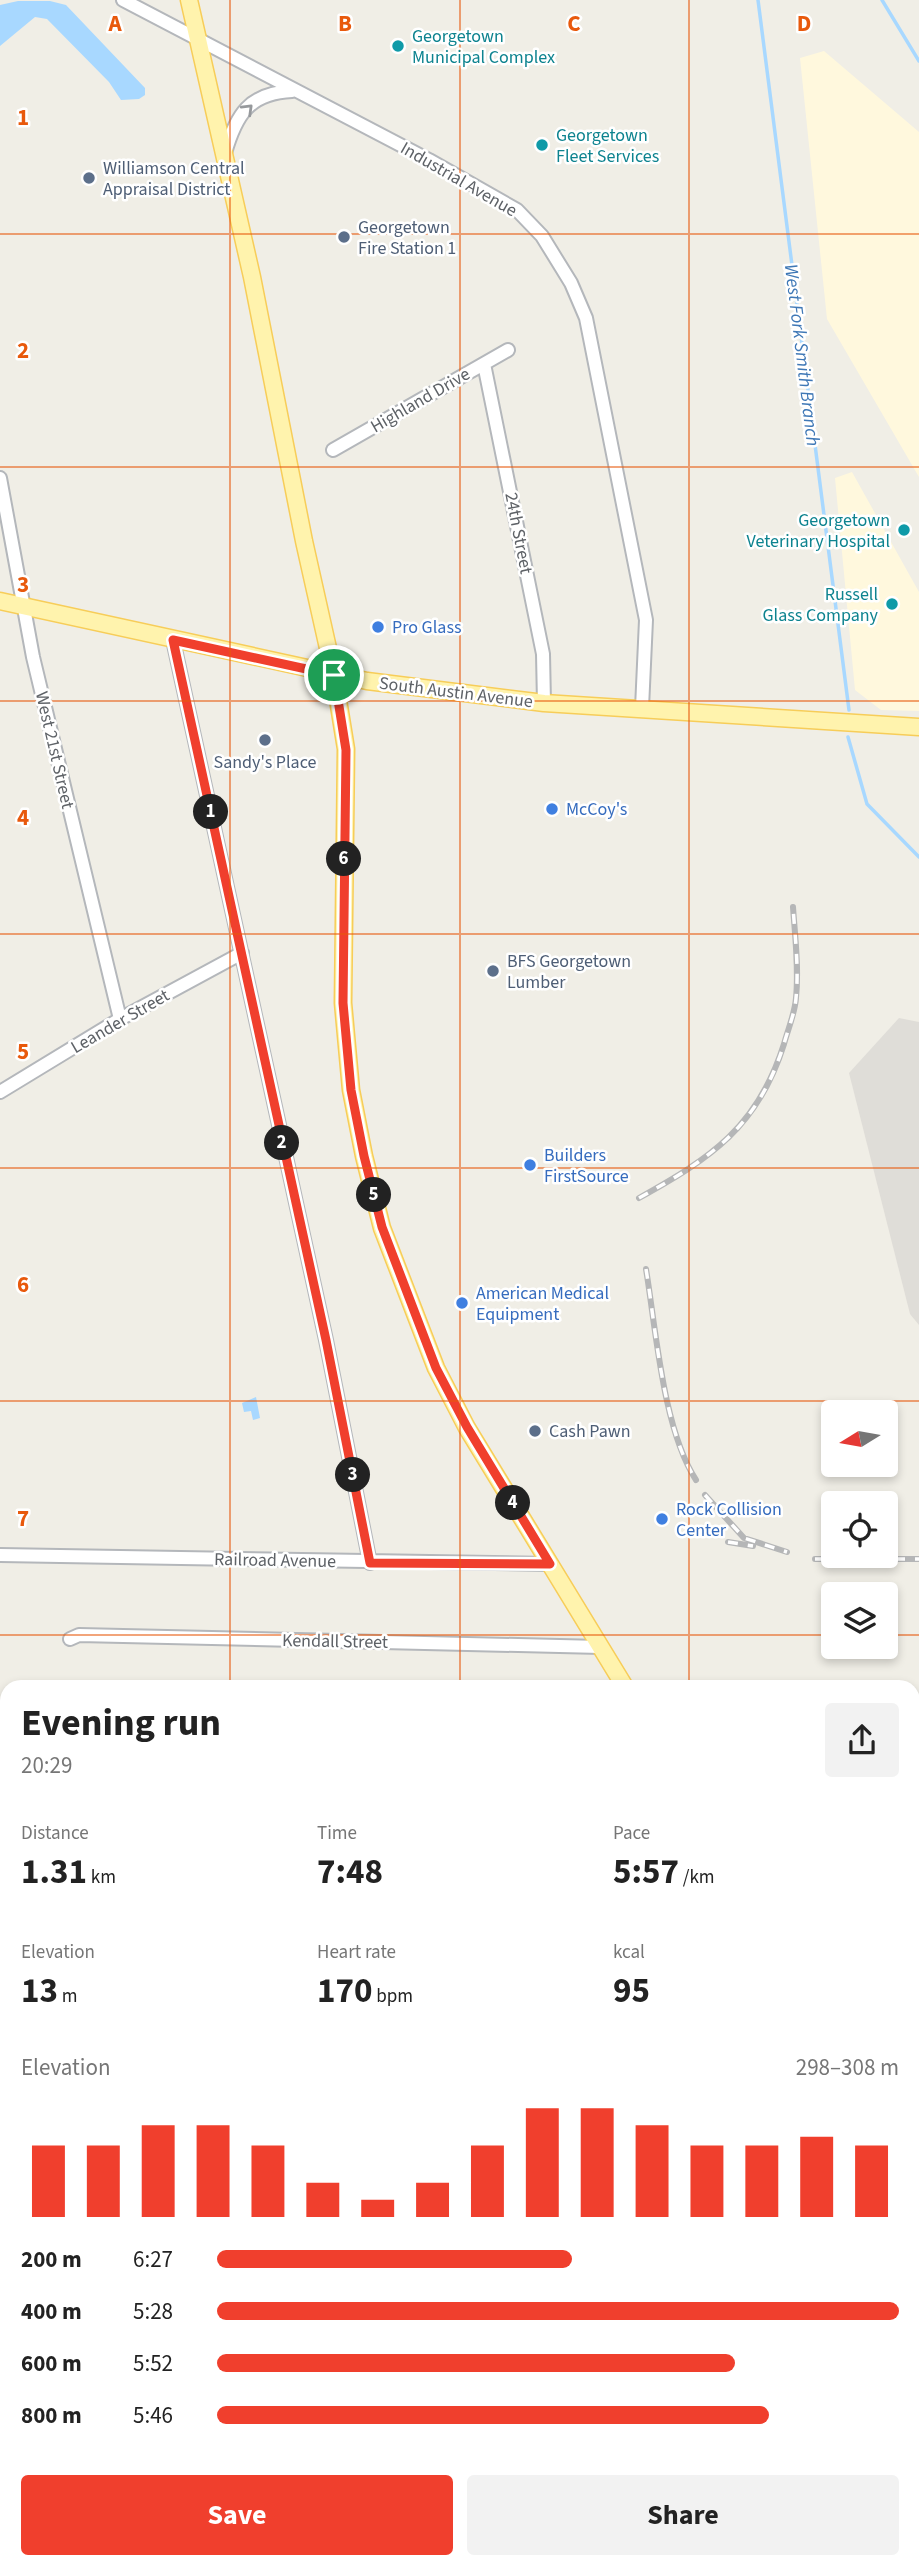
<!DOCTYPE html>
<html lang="en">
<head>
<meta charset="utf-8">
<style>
  body { margin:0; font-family:"Source Sans 3",sans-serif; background:#f2f2f2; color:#222; height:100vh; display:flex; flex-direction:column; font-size:26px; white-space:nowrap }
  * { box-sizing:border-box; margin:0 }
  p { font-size:23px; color:#767676 }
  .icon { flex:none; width:38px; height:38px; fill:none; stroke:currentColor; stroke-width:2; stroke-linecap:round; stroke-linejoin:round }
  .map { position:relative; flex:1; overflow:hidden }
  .drawer { position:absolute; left:0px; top:1680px; width:920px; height:889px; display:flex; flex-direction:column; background:#fff; border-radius:21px 21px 0 0; box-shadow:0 4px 10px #0003 }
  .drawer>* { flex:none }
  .needle { width:46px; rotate:259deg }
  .fabs { position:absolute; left:821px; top:1400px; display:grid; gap:14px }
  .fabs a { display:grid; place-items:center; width:77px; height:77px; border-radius:7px; background:#fff; box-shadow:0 4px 10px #0003; font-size:35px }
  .pin { position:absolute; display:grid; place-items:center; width:60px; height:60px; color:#fff; margin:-30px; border:4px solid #fff; border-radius:50%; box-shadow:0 2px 7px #0007 }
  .km { position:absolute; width:35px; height:35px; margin:-18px; border-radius:50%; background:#222; color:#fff; font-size:19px; line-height:35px; text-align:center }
  .round { display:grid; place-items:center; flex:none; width:74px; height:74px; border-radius:7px; background:#f2f2f2 }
  .summary { display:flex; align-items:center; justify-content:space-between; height:119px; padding:0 21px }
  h1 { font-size:38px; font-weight:700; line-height:52px }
  .stats { display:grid; grid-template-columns:repeat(3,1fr); gap:10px; height:119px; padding:7px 21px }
  .stats div { display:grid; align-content:center }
  .stats b { font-size:35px; font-weight:700 }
  .stats small { font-size:19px; font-weight:400 }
  .stats p { font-size:19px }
  .chart { height:196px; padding:14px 21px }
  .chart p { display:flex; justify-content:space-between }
  .chart svg { width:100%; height:126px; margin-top:7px; stroke:#f03f2d; stroke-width:6 }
  .button { display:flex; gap:14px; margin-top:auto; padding:14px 21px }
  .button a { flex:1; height:80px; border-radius:7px; background:#f03f2d; color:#fff; font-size:28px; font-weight:700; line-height:80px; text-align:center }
  .button a+a { background:#f2f2f2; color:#222 }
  ul { padding:0 21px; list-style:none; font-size:23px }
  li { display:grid; grid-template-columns:112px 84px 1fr; align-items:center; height:52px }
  li i { height:18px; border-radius:9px; background:#f03f2d }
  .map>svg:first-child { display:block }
  .commercial { fill:#fff8dd }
  .industrial { fill:#dfddd8 }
  .medical { fill:#fde6e3 }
  .water { fill:#a8d8ff }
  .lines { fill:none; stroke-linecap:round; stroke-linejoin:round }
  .stream { stroke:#a8d8ff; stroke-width:3.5 }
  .minor-casing { stroke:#b4b7bb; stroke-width:16 }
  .major-casing { stroke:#f7cd59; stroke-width:19 }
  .highway-casing { stroke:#f7ae00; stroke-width:21 }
  .minor { stroke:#fff; stroke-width:12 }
  .major { stroke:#fff3ad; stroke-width:16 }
  .highway { stroke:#ffe48f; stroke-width:18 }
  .rail-casing { stroke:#b5b6b7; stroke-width:6 }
  .rail { stroke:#fff; stroke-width:3.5; stroke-dasharray:10; stroke-linecap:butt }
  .major-bridge-casing { stroke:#f7cd59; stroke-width:19; stroke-linecap:butt }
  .major-bridge { stroke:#fff3ad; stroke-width:16 }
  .oneway { stroke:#96999c }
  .route-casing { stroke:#fff; stroke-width:14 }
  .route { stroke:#f03f2d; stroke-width:9 }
  .grid { fill:none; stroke:#e8590c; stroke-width:2; stroke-opacity:0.55 }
  .culture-dot { fill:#0f9aa8; stroke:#fff; stroke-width:2.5 }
  .service-dot { fill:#5c6f8a; stroke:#fff; stroke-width:2.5 }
  .shop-dot { fill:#3f7fe0; stroke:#fff; stroke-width:2.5 }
  .labels { text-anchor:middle; stroke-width:5; stroke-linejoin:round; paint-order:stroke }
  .culture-label { font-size:18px; fill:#0d838f; stroke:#fff; text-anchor:start }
  .service-label { font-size:18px; fill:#4e5e75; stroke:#fff; text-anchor:start }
  .street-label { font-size:18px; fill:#5e6267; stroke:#fff }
  .shop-label { font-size:18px; fill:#366cbe; stroke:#fff; text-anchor:start }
  .water-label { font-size:19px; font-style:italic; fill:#3f78b6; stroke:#fff }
  .grid-label { font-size:23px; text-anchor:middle; font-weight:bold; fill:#e8590c; stroke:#fff; stroke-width:5; stroke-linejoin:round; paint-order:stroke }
</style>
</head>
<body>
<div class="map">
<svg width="919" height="2569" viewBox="0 0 919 2569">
  <rect width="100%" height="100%" fill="#f0eee6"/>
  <!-- commercial -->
  <path class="commercial" d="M824 51 919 132V477L827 319 800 58Z
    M852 472 919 592V711L881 710 855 690 835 478Z
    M919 2369V2569H689L685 2562H914V2370Z"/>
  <!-- industrial -->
  <path class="industrial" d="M899 1018 919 1022V1325L910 1314 849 1073Z"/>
  <!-- medical -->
  <path class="medical" d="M7 2000V2286L0 2290V2001Z"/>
  <!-- water -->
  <path class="water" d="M18 1H50L66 5 145 88V95L139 99 121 100 109 82 47 19 35 17 0 46V5Z
    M256 1397 260 1418 253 1420 251 1411 244 1412 242 1403Z
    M0 2388 7 2389V2447L0 2438Z
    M58 2562H123L126 2569H60Z"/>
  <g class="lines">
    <!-- stream -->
    <path class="stream" d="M758 0 849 710
      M882 0 919 61
      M848 737 867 804 919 857"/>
    <defs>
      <path id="minor" d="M123 0 429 160 517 210 542 236 571 283 586 318 646 620 642 708
        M225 153C236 115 249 93 292 91
        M484 364 543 654 544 703
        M333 450 508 350
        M0 478 33 657 120 1019
        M173 640 326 1340 370 1563
        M0 1092 120 1019 242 953
        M0 1555 550 1564
        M70 1639 79 1635 601 1647
        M0 1956 7 1955
        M0 1984 7 1983"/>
      <path id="major" d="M189 0 252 277 304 541 334 675 346 749 343 1003 351 1090 364 1156 382 1228 436 1368 467 1428 625 1687
        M0 601 367 681 544 703 919 727
        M914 2035 919 2033
        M914 2271 919 2287
        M914 2317 919 2297
        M914 2349 919 2348
        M0 2490 7 2487
        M272 2569 288 2562"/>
      <path id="highway" d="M914 2191 919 2188
        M28 2569 44 2562
        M85 2569 100 2562"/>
    </defs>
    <!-- minor casing -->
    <use href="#minor" class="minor-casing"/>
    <!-- major casing -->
    <use href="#major" class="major-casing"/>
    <!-- highway casing -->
    <use href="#highway" class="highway-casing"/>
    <!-- minor -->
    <use href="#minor" class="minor"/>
    <!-- major -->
    <use href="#major" class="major"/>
    <!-- highway -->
    <use href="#highway" class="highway"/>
    <defs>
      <path id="rail" d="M639 1198C711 1158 758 1127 784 1044 788 1029 795 1013 796 998 799 968 795 936 793 907
        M646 1269C656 1330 663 1429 696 1480
        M705 1495 744 1538 787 1552
        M728 1542 753 1546
        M815 1559H919"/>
    </defs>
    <!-- rail casing -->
    <use href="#rail" class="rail-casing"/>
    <!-- rail -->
    <use href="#rail" class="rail"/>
    <defs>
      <path id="major-bridge" d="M914 2160 919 2169"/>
    </defs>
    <!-- major-bridge casing -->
    <use href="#major-bridge" class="major-bridge-casing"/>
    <!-- major-bridge -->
    <use href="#major-bridge" class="major-bridge"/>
  </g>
  <!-- one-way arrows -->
  <defs><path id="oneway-chevron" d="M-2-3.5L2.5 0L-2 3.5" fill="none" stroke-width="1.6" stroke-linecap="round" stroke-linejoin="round" transform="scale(1.75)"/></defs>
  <use class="oneway" href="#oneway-chevron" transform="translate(248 109) rotate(-44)"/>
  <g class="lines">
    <defs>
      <path id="route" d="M173 640 334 675 346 750 343 1003 351 1090 364 1156 382 1227 436 1368 467 1427 550 1564 370 1563 326 1340Z"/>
    </defs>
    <!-- route casing -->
    <use href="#route" class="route-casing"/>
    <!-- route -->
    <use href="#route" class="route"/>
  </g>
  <!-- grid -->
  <path class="grid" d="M230 0V1687M460 0V1687M689 0V1687M0 234H919M0 467H919M0 701H919M0 934H919M0 1168H919M0 1401H919M0 1635H833M886 1635H919M0 1868H7M914 1868H919M0 2102H7M914 2102H919M0 2335H7M914 2335H919M230 2562V2569M460 2562V2569M689 2562V2569"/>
  <!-- markers -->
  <g class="culture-dot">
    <circle cx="398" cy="46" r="7"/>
    <circle cx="542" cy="145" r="7"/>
    <circle cx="904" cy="530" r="7"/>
    <circle cx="892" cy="604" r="7"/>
  </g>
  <g class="service-dot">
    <circle cx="89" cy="178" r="7"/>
    <circle cx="344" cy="237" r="7"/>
    <circle cx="265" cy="740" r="7"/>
    <circle cx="493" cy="971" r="7"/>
    <circle cx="535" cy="1431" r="7"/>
  </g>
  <g class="shop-dot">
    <circle cx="378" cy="627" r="7"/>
    <circle cx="552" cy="809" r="7"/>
    <circle cx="530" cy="1165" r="7"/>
    <circle cx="462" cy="1303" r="7"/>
    <circle cx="662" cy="1519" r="7"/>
  </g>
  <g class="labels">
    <!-- culture labels -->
    <g class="culture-label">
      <text x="412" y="42">Georgetown<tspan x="412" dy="21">Municipal Complex</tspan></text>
      <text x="556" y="141">Georgetown<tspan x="556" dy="21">Fleet Services</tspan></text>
      <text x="890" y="526" text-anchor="end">Georgetown<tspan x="890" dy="21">Veterinary Hospital</tspan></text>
      <text x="878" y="600" text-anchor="end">Russell<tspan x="878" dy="21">Glass Company</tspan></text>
    </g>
    <!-- service labels -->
    <g class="service-label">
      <text x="103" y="174">Williamson Central<tspan x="103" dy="21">Appraisal District</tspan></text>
      <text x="358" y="233">Georgetown<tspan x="358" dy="21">Fire Station 1</tspan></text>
      <text x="265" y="768" text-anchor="middle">Sandy's Place</text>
      <text x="507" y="967">BFS Georgetown<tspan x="507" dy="21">Lumber</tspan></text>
      <text x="549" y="1437">Cash Pawn</text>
    </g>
    <!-- street labels -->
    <g class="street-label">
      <text transform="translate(459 179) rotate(30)" y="6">Industrial Avenue</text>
      <text transform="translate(420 400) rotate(-30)" y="6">Highland Drive</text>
      <text transform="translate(519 533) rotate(79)" y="6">24th Street</text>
      <text transform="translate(456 692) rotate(7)" y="6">South Austin Avenue</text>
      <text transform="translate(55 750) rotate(77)" y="6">West 21st Street</text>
      <text transform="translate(120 1021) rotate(-30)" y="6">Leander Street</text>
      <text transform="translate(275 1560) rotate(1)" y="6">Railroad Avenue</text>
      <text transform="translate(335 1641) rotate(1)" y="6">Kendall Street</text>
    </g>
    <!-- shop labels -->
    <g class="shop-label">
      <text x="392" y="633">Pro Glass</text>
      <text x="566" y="815">McCoy's</text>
      <text x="544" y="1161">Builders<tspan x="544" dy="21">FirstSource</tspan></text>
      <text x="476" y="1299">American Medical<tspan x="476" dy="21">Equipment</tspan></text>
      <text x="676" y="1515">Rock Collision<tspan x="676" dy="21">Center</tspan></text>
    </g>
    <!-- water labels -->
    <g class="water-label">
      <text transform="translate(803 355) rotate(83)" y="7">West Fork Smith Branch</text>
    </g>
  </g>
  <g class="grid-label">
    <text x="115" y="31">A</text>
    <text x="345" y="31">B</text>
    <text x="574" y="31">C</text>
    <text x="804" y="31">D</text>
    <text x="23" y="125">1</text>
    <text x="23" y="358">2</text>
    <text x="23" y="592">3</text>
    <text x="23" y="825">4</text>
    <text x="23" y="1059">5</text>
    <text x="23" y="1292">6</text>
    <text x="23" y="1526">7</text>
  </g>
</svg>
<div class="fabs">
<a><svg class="needle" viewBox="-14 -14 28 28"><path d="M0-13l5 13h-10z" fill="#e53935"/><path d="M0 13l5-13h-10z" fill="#767676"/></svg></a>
<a><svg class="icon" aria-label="locate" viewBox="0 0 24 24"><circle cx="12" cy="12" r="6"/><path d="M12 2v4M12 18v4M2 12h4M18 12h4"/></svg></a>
<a><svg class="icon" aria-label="layers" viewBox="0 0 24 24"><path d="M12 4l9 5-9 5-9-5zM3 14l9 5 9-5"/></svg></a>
</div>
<div class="pin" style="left:334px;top:675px;background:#1e9e55"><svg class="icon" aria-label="arrive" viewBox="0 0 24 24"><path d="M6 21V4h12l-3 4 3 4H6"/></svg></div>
<b class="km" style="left:211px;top:812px">1</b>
<b class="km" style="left:282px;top:1143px">2</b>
<b class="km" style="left:353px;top:1475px">3</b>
<b class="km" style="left:513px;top:1503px">4</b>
<b class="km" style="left:374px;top:1195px">5</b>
<b class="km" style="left:344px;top:859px">6</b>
<section class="drawer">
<div class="summary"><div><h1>Evening run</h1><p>20:29</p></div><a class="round"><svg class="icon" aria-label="share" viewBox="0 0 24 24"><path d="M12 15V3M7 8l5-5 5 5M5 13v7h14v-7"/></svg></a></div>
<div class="stats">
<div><p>Distance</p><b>1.31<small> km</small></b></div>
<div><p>Time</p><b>7:48</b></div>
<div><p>Pace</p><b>5:57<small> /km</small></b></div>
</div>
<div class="stats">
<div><p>Elevation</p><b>13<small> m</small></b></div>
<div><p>Heart rate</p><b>170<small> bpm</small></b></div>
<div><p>kcal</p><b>95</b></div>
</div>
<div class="chart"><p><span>Elevation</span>298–308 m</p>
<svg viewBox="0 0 160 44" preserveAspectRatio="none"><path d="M5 44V19M15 44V19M25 44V12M35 44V12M45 44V19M55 44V32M65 44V38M75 44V32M85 44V19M95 44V6M105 44V6M115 44V12M125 44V19M135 44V19M145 44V16M155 44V19"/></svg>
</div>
<ul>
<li><b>200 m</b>6:27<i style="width:52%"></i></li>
<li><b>400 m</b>5:28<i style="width:100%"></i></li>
<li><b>600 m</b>5:52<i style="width:76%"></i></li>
<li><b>800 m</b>5:46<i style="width:81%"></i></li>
</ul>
<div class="button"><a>Save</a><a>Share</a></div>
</section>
</div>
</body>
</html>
